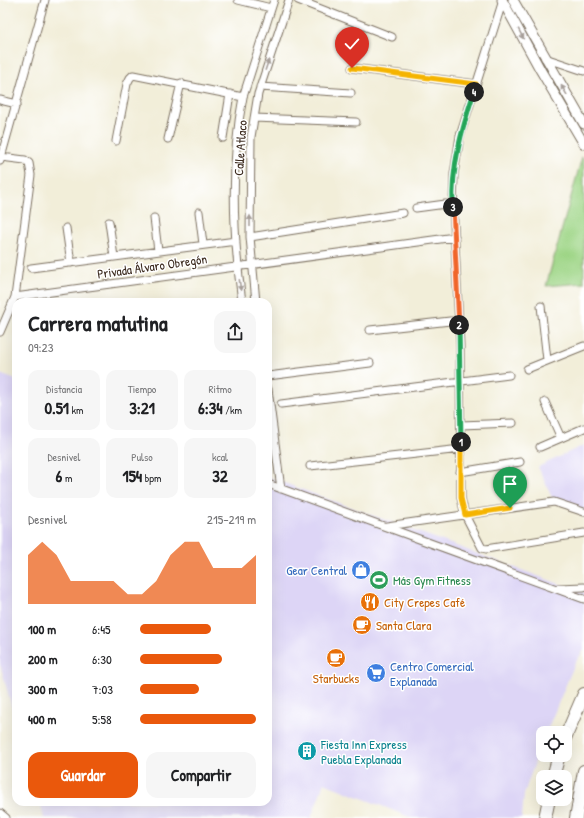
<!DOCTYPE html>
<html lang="es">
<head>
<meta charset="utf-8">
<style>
  body { margin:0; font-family:"Patrick Hand",sans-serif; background:#f6f6f6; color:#202124; height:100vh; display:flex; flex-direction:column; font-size:15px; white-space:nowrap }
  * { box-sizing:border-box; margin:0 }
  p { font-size:13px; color:#757577 }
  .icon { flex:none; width:22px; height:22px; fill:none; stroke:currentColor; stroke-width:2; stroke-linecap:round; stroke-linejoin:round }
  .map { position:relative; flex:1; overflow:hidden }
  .drawer { position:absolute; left:12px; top:298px; width:260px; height:508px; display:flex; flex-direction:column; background:#fff; border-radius:12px; box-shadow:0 4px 16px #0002 }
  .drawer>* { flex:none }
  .buttons { position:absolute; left:536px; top:726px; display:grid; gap:8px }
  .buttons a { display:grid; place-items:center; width:36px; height:36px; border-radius:8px; background:#fff; box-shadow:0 4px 16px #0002; font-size:20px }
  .pin { position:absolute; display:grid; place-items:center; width:34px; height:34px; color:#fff; margin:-41px -17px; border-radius:50% 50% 50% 0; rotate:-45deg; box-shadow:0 0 4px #0007 }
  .pin .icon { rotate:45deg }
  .km { position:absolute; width:20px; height:20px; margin:-10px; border-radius:50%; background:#222; color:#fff; font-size:11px; line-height:20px; text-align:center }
  .round { display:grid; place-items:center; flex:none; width:42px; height:42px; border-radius:12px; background:#f6f6f6 }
  .summary { display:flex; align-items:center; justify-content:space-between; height:68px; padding:0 16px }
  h1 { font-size:22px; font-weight:700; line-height:30px }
  .metrics { display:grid; grid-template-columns:repeat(3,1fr); gap:6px; height:68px; padding:4px 16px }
  .metrics div { display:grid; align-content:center; border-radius:10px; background:#f6f6f6; text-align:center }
  .metrics b { font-size:17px; font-weight:700 }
  .metrics small { font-size:11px; font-weight:400 }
  .metrics p { font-size:11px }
  .chart { height:112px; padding:8px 16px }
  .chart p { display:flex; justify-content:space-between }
  .chart svg { width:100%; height:72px; margin-top:4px; fill:#ea580c; opacity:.7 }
  .primary-button { display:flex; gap:8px; margin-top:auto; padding:8px 16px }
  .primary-button a { flex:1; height:46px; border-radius:12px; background:#ea580c; color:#fff; font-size:16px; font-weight:700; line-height:46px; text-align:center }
  .primary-button a+a { background:#f6f6f6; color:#202124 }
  ul { padding:0 16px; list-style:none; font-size:13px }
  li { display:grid; grid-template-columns:64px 48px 1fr; align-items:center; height:30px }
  li i { height:10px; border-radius:5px; background:#ea580c }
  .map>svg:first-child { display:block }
  .built { fill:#ddd5f6 }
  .green { fill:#9ed586; stroke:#6c8052 }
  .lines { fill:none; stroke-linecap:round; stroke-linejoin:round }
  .minor-casing { stroke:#7b6f5f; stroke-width:9 }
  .tertiary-casing { stroke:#7b6f5f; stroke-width:11 }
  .trunk-casing { stroke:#7b6f5f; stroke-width:14 }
  .minor { stroke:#fff; stroke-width:7 }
  .tertiary { stroke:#fff; stroke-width:9 }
  .trunk { stroke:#fff; stroke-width:12 }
  .oneway { fill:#a79f9a }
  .split-1-casing { stroke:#fff; stroke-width:8 }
  .split-2-casing { stroke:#fff; stroke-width:8 }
  .split-3-casing { stroke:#fff; stroke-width:8 }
  .split-4-casing { stroke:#fff; stroke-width:8 }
  .split-5-casing { stroke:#fff; stroke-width:8 }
  .split-1 { stroke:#f5b400; stroke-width:5 }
  .split-2 { stroke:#22a559; stroke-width:5 }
  .split-3 { stroke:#f0652b; stroke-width:5 }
  .split-4 { stroke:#22a559; stroke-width:5 }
  .split-5 { stroke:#f5b400; stroke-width:5 }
  .labels { text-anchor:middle; stroke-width:3; stroke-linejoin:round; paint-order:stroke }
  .street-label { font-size:13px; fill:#3b2a1e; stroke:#fff }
  .shop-label { font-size:13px; fill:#366cbe; stroke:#fff; text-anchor:end }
  .leisure-label { font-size:13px; fill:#27864d; stroke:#fff; text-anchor:start }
  .food-label { font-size:13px; fill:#c56008; stroke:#fff; text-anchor:start }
  .culture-label { font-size:13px; fill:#0d838f; stroke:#fff; text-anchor:start }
</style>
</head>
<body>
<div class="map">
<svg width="584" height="818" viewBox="0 0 584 818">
  <rect width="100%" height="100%" fill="#fff"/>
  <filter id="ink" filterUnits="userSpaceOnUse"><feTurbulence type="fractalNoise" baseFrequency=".025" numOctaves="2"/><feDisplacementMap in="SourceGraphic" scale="8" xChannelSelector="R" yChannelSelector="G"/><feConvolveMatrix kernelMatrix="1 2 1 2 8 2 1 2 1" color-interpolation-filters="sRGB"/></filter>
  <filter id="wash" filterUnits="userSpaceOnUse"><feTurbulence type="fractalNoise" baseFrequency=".012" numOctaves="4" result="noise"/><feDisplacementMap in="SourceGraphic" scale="16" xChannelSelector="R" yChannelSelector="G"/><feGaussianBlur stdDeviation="0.9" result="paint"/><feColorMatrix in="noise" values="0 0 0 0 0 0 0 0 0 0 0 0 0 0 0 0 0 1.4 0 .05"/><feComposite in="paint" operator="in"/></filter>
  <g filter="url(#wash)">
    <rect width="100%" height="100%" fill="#f2eed9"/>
    <!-- built -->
    <path class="built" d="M0 374 16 380V722L0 664Z
      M584 445V511L554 502 538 467Z
      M268 477 584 593V650L575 663 546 733H543V739L524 794 522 818H412L324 783 311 818H44L40 802H268Z"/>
    <!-- green -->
    <path class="green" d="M582 157 584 161V283L546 286Z"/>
  </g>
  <g filter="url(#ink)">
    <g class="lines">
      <defs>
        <path id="minor" d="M238 0 271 8
          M298 0 392 37
          M503 0 460 136 454 174 453 203 460 346 461 498 465 515 482 548 486 549 584 533
          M545 58 584 71
          M352 68 476 84
          M260 87 351 93
          M0 100 17 104
          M254 118 356 122
          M223 138 230 94
          M168 139 181 83
          M116 141 127 84 130 78 133 75 243 97
          M0 161 45 0
          M416 208 453 203
          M199 212 203 244
          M154 218 158 251
          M109 222 114 257
          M66 228 71 263
          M250 237 403 213
          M31 268 236 241
          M15 297 455 237
          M242 302C233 235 230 163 243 97L274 0
          M256 302 250 237 251 137 258 94 289 0
          M541 306 547 360
          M370 330 459 320
          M0 332 15 297 31 175 29 163 25 160 1 157
          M527 369 584 346
          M268 376 370 363
          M268 389 281 489
          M545 402 561 438
          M281 404 509 375
          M461 425 513 423
          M540 447 584 428
          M310 466 461 449
          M460 472 520 462
          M268 484 584 599
          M387 526 554 502 584 512
          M558 588 584 587
          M0 813 6 818"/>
        <path id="tertiary" d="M502 0 541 71 584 144
          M513 0 584 124"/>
        <path id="trunk" d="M565 738 584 694
          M553 777 559 755
          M545 818 549 799
          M576 818 584 771"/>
      </defs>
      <!-- minor casing -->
      <use href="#minor" class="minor-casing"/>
      <!-- tertiary casing -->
      <use href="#tertiary" class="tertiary-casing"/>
      <!-- trunk casing -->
      <use href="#trunk" class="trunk-casing"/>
      <!-- minor -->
      <use href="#minor" class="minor"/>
      <!-- tertiary -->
      <use href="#tertiary" class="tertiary"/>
      <!-- trunk -->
      <use href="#trunk" class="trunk"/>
    </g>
    <!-- one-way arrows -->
    <defs><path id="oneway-solid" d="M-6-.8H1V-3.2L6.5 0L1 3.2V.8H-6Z"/></defs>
    <g class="oneway">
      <use href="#oneway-solid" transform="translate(521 34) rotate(62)"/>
      <use href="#oneway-solid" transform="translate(267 65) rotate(-71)"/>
      <use href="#oneway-solid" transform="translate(564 90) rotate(-121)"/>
      <use href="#oneway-solid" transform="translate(250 221) rotate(-90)"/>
      <use href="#oneway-solid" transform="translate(240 285) rotate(83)"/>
    </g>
  </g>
  <g class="lines" filter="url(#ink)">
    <defs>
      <path id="split-1" d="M461 442V498L465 515 510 508"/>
      <path id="split-2" d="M459 325 461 442"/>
      <path id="split-3" d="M453 207 459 325"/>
      <path id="split-4" d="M453 207C451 167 462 129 474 92"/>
      <path id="split-5" d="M352 68 476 84 474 92"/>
    </defs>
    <!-- split-1 casing -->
    <use href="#split-1" class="split-1-casing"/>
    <!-- split-2 casing -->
    <use href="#split-2" class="split-2-casing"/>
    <!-- split-3 casing -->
    <use href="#split-3" class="split-3-casing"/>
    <!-- split-4 casing -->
    <use href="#split-4" class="split-4-casing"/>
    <!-- split-5 casing -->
    <use href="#split-5" class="split-5-casing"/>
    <!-- split-1 -->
    <use href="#split-1" class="split-1"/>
    <!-- split-2 -->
    <use href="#split-2" class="split-2"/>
    <!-- split-3 -->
    <use href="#split-3" class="split-3"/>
    <!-- split-4 -->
    <use href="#split-4" class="split-4"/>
    <!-- split-5 -->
    <use href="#split-5" class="split-5"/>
  </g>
  <!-- icons -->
  <defs>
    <symbol id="shop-disc" viewBox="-11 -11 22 22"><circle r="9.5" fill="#3f7fe0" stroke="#fff"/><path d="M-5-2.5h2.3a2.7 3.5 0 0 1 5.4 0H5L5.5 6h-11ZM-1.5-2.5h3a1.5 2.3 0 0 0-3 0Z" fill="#fff"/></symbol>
    <symbol id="stadium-disc" viewBox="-11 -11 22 22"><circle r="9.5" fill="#2e9e5b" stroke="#fff"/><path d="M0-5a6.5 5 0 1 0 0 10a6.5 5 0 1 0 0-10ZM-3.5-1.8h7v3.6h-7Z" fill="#fff"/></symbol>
    <symbol id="restaurant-disc" viewBox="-11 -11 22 22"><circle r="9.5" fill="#e8710a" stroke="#fff"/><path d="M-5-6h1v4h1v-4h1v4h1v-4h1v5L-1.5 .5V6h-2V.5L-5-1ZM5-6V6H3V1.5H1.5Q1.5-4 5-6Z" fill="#fff"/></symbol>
    <symbol id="cafe-disc" viewBox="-11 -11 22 22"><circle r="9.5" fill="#e8710a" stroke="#fff"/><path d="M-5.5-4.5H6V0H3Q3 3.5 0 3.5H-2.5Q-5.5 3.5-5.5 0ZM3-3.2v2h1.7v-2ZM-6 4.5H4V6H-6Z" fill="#fff"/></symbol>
    <symbol id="supermarket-disc" viewBox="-11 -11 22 22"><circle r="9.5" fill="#3f7fe0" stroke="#fff"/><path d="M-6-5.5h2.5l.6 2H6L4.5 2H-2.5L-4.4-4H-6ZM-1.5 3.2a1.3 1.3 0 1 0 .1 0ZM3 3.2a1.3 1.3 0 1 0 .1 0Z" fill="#fff"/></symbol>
    <symbol id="building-disc" viewBox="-11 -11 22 22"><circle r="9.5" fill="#0f9aa8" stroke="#fff"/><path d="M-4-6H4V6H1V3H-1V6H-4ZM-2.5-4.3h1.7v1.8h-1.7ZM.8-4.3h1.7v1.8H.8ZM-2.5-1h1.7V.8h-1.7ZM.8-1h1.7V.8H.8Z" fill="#fff"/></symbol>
  </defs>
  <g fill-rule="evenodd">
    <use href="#shop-disc" x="350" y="559" width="22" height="22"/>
    <use href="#stadium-disc" x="368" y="569" width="22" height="22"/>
    <use href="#restaurant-disc" x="359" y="591" width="22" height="22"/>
    <use href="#cafe-disc" x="351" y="614" width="22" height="22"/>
    <use href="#cafe-disc" x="325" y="647" width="22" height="22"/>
    <use href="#supermarket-disc" x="365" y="662" width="22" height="22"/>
    <use href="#building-disc" x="296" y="740" width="22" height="22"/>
  </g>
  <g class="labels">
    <!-- street labels -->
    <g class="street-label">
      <text transform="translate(240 148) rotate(-86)" y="5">Calle Atlaco</text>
      <text transform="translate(152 266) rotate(-8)" y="5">Privada Álvaro Obregón</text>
    </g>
    <!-- shop labels -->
    <g class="shop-label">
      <text x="347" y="575">Gear Central</text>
      <text x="390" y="671" text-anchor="start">Centro Comercial<tspan x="390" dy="15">Explanada</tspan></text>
    </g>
    <!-- leisure labels -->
    <g class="leisure-label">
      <text x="393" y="585">Más Gym Fitness</text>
    </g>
    <!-- food labels -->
    <g class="food-label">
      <text x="384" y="607">City Crepes Café</text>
      <text x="376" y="630">Santa Clara</text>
      <text x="336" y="683" text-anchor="middle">Starbucks</text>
    </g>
    <!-- culture labels -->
    <g class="culture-label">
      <text x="321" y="749">Fiesta Inn Express<tspan x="321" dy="15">Puebla Explanada</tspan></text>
    </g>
  </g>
</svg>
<div class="buttons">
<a><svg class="icon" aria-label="locate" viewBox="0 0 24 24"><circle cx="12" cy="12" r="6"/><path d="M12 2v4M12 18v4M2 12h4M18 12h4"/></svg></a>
<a><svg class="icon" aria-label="layers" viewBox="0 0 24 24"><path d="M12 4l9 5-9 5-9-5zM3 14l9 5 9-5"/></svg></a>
</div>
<div class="pin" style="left:510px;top:508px;background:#1e9e55"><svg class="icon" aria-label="arrive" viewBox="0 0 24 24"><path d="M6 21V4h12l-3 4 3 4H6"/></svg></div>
<div class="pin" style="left:352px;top:68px;background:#d93025"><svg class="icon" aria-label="check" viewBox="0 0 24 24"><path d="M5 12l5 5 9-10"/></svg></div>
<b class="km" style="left:461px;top:442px">1</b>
<b class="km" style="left:459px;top:325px">2</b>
<b class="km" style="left:453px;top:207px">3</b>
<b class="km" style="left:474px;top:92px">4</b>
<section class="drawer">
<div class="summary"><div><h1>Carrera matutina</h1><p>09:23</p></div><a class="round"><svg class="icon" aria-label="share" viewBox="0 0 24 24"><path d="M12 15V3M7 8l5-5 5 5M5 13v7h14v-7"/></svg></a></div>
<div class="metrics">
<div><p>Distancia</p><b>0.51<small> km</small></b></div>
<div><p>Tiempo</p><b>3:21</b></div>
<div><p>Ritmo</p><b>6:34<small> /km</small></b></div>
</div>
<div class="metrics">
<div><p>Desnivel</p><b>6<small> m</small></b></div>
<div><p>Pulso</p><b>154<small> bpm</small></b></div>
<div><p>kcal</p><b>32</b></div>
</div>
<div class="chart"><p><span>Desnivel</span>215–219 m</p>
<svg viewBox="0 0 160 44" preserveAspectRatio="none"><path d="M0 44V14L10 6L20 14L30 30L40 30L50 30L60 30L70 38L80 38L90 30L100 14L110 6L120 6L130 22L140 22L150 22L160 14V44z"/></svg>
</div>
<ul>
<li><b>100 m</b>6:45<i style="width:61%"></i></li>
<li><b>200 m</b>6:30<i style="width:71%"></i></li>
<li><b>300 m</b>7:03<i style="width:51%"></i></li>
<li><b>400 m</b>5:58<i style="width:100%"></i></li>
</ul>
<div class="primary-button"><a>Guardar</a><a>Compartir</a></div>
</section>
</div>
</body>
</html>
